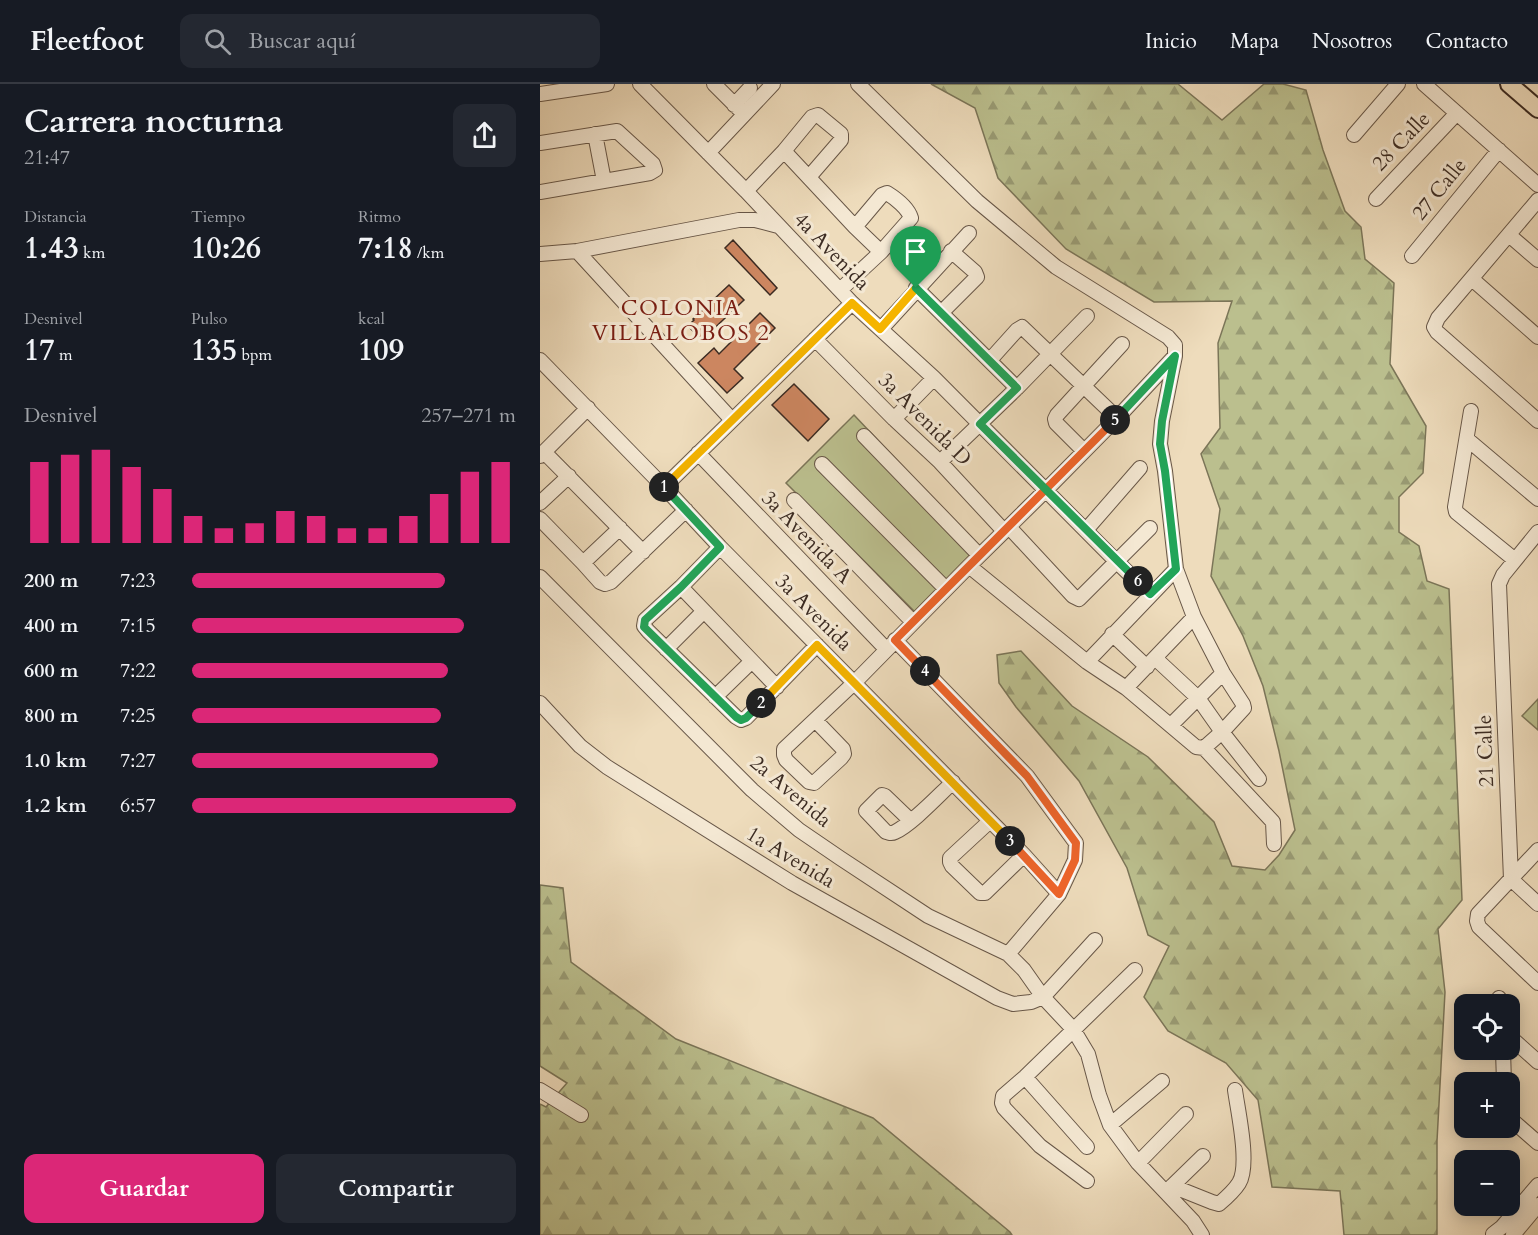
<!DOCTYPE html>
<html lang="es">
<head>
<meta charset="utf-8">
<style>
  body { margin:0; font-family:Cardo,serif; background:#242831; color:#f1f3f6; height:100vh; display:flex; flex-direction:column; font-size:22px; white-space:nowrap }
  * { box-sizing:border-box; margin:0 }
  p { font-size:20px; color:#9ea1a6 }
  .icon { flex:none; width:33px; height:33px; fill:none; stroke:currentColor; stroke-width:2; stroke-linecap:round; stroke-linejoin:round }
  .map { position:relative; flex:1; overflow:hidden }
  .side { display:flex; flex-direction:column; background:#171b24; width:540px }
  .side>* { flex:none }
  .buttons { position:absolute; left:914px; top:910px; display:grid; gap:12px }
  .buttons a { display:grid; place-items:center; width:66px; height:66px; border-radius:12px; background:#171b24; box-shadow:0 3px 15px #0003; font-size:30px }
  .pin { position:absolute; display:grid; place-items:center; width:51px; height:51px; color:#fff; margin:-62px -26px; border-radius:50% 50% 50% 0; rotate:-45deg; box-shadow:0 0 6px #0007 }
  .pin .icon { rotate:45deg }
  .km { position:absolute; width:30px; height:30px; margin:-15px; border-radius:50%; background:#222; color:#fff; font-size:16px; line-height:30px; text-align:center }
  .round { display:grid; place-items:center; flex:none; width:63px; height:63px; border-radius:12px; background:#242831 }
  .head { display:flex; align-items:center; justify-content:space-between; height:102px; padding:0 24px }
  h1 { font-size:33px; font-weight:800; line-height:45px }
  .metrics { display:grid; grid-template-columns:repeat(3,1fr); gap:9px; height:102px; padding:6px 24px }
  .metrics div { display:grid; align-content:center }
  .metrics b { font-size:30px; font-weight:800 }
  .metrics small { font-size:16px; font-weight:400 }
  .metrics p { font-size:16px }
  .chart { height:168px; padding:12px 24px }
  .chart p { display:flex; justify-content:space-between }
  .chart svg { width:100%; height:108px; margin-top:6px; stroke:#db2777; stroke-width:6 }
  .button { display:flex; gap:12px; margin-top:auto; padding:12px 24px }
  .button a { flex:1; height:69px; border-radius:12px; background:#db2777; color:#fff; font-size:24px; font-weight:800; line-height:69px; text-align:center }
  .button a+a { background:#242831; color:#f1f3f6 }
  ul { padding:0 24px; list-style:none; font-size:20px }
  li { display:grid; grid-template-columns:96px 72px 1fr; align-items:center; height:45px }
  li i { height:15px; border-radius:8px; background:#db2777 }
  header { display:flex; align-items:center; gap:36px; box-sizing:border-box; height:84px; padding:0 30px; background:#171b24; border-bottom:2px solid #363941 }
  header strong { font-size:28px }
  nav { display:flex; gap:33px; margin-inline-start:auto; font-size:21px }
  .search { width:420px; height:54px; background:#242831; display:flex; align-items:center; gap:15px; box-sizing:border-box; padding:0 21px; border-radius:12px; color:#9ea1a6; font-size:22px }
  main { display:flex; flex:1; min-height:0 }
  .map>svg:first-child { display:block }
  .forest { fill:url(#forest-firs); stroke:#7b7558; stroke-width:1.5 }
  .pitch { fill:#bbbf8e; stroke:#7b7558; stroke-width:1.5 }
  .building { fill:#cc8660; stroke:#3b2b22; stroke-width:1.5 }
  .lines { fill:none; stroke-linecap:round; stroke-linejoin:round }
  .minor-casing { stroke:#685748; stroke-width:16 }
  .major-casing { stroke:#3b2b22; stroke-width:20 }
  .minor { stroke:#f4e8d3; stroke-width:14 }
  .major { stroke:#eedcbc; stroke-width:16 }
  .split-1-casing { stroke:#fff; stroke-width:12 }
  .split-2-casing { stroke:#fff; stroke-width:12 }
  .split-3-casing { stroke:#fff; stroke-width:12 }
  .split-4-casing { stroke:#fff; stroke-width:12 }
  .split-5-casing { stroke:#fff; stroke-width:12 }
  .split-6-casing { stroke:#fff; stroke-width:12 }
  .split-7-casing { stroke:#fff; stroke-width:12 }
  .split-1 { stroke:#f5b400; stroke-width:8 }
  .split-2 { stroke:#22a559; stroke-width:8 }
  .split-3 { stroke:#f5b400; stroke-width:8 }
  .split-4 { stroke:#f0652b; stroke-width:8 }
  .split-5 { stroke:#f0652b; stroke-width:8 }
  .split-6 { stroke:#22a559; stroke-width:8 }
  .split-7 { stroke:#22a559; stroke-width:8 }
  .labels { text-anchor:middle; stroke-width:6; stroke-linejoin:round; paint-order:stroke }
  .street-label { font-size:21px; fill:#3b2b22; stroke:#f4e8d3 }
  .neighbourhood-label { font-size:22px; letter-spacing:1.5px; fill:#7a1f14; stroke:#f4e8d3 }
</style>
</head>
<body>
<header>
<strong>Fleetfoot</strong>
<div class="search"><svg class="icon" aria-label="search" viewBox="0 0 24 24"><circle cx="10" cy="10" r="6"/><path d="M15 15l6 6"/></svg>Buscar aquí</div>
<nav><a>Inicio</a><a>Mapa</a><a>Nosotros</a><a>Contacto</a></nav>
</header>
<main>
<section class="side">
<div class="head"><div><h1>Carrera nocturna</h1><p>21:47</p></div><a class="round"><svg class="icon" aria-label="share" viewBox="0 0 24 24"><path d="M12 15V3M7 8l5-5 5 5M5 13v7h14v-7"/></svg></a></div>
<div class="metrics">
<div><p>Distancia</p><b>1.43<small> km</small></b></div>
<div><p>Tiempo</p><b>10:26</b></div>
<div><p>Ritmo</p><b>7:18<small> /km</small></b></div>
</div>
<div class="metrics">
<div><p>Desnivel</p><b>17<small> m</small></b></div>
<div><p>Pulso</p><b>135<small> bpm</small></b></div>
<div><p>kcal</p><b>109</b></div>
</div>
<div class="chart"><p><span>Desnivel</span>257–271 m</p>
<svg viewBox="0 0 160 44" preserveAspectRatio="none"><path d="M5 44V11M15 44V8M25 44V6M35 44V13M45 44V22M55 44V33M65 44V38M75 44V36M85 44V31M95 44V33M105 44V38M115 44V38M125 44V33M135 44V24M145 44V15M155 44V11"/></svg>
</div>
<ul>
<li><b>200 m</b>7:23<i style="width:78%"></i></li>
<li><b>400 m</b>7:15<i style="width:84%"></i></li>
<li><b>600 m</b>7:22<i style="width:79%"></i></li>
<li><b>800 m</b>7:25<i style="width:77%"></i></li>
<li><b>1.0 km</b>7:27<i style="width:76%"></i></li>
<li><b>1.2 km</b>6:57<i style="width:100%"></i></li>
</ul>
<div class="button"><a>Guardar</a><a>Compartir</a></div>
</section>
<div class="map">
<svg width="998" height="1151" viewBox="0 0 998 1151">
  <defs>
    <pattern id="forest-firs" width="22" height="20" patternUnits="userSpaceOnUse" patternTransform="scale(1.5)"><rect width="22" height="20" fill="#bbbf8e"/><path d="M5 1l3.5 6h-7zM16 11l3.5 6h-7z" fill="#999b74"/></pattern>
  </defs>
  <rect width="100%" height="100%" fill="#eedcbc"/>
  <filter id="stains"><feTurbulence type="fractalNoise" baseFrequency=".00333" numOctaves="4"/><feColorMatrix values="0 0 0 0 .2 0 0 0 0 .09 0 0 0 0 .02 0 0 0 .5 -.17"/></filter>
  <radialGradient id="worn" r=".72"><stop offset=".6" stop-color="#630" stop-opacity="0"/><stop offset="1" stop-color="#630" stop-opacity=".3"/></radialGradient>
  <!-- forest -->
  <path class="forest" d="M391 0H638L682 36 724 0H743L766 6 783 66 805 127 821 143 825 175 854 199 850 280 886 342 883 389 859 413V448L879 462 887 497 909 505 922 816 898 845 905 908 897 1057V1151H804L800 1107 732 1103 718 1016 686 979 628 947 604 913 629 862 608 851 587 784 539 697 476 623 459 599 457 571 481 567 532 622 608 673 674 738 692 782 725 786 739 771 755 746 739 667 723 602 703 552 671 492 680 425 661 370 680 344 678 259 692 217 614 218 526 165 458 94 435 24Z
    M0 801 23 804 31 878 136 955 333 1034 470 1148 472 1151H0V1020L6 1023 27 999 0 982Z"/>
  <!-- pitch -->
  <path class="pitch" d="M314 331 439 463 375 528 246 399Z
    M998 615V646L982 632Z"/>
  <!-- building -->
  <path class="building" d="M193 156 237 204 230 211 185 164Z
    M189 201 204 216 162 256 148 242 154 236 153 235Z
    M220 229 235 244 194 285 203 294 187 309 158 279 174 264 179 270Z
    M254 300 289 335 268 357 232 321Z"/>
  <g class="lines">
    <defs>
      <path id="minor" d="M100 0 206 107 312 219 394 294 577 478 610 510
        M174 0 204 30
        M318 0 437 117 516 183 628 253 635 261V272L622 337 620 360 625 387 636 485 654 533 683 589 703 620 704 624 682 648 664 664
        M884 0 998 101
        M0 10 67 0
        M194 21 210 4
        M55 50 64 97
        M814 51 858 0
        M0 59 77 47 113 80 115 86 110 89 0 108
        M244 67 315 143 341 168
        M168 69 233 0
        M206 107 244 67 272 33 278 31 301 50V56L269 93
        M836 115 917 29
        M998 116 898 234 894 243 897 248 998 337
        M969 151 998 176
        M37 167 192 336
        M0 170 37 167 199 136H215L238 142
        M872 172 959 66
        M932 195 998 253
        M376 204 477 304
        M300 206 341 168 371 134C368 124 355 114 347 109L342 111 315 143
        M402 228 437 193 435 188 411 167
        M341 245 429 149
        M275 255 354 335 400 378 464 447
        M0 276 124 403 180 463 484 771 519 810
        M450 276 477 246 482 243 577 334
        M931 327 915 423 916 428 975 476
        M354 335 394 294
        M324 352 439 471
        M927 355 998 415
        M544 367 516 339 515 335 517 331 582 260
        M4 368 103 468
        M158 369 346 565
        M0 372 48 324
        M400 378 477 304 547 232
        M282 380 406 505
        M124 403 312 219
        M254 416 373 538
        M0 419 29 392
        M0 435 43 479 60 498 65 500 71 498 146 426
        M469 443 533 512 539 515 610 444
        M546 446 600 384
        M998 448 963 491 959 500 971 795 998 820
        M180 463 141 503 105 536 104 542 108 547 196 633 201 636 206 634 277 561
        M43 479 80 444
        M429 482 547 578 586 604 656 663 664 664 733 738 734 760
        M0 493 212 706 259 746 300 774 388 832 468 870 484 886 503 913 533 945 548 970 559 1011 570 1041 598 1079 653 1137 662 1151
        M141 503 237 603
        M572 550 607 583
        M355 556 487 692 536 759 535 776 519 810 468 870
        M126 565 164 527
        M615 574 658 614 682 648 719 695
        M547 578 636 485
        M586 604 654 533
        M175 613 212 577
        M0 619 40 662 67 683 252 799 457 914 473 920 491 918 503 913 555 856
        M275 636 303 665 304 670 301 674 274 699 269 698 246 676 244 671V665L314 599 429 482 506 406 577 334 634 273
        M631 641 683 589
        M371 737 345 712 342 711 326 727 346 748C351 749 351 750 355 748 372 740 398 712 413 698
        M450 737 410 774V778L412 782 440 809H445L484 771
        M998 766 938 830 937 837 939 843 998 899
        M959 914 960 921
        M969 952 998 978
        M963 966 964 999
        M485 993 547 1063
        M0 1006 41 1031
        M969 1030 974 1038 998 1059
        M570 1041 622 997
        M598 1079 646 1030
        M547 1097 500 1062 464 1024 462 1019 463 1012 485 993 595 886
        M632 1102 672 1118 679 1120C686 1114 694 1107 699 1099 710 1081 698 1028 695 1006
        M626 1108 663 1072
        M969 1111 981 1122
        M953 1150 962 1143 998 1101
        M973 1151 998 1121"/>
      <path id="major" d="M969 0 998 25"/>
    </defs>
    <!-- minor casing -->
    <use href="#minor" class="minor-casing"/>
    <!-- major casing -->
    <use href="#major" class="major-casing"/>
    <!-- minor -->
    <use href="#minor" class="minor"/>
    <!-- major -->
    <use href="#major" class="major"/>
  </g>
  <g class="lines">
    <defs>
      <path id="split-1" d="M124 403 312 219 340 245 376 204"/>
      <path id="split-2" d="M124 403 180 463 141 503 105 536 104 543 196 633 201 636 206 634 221 619"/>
      <path id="split-3" d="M221 619 277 561 470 757"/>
      <path id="split-4" d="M385 587 487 692 536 759 535 776 519 810 470 757"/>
      <path id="split-5" d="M385 587 355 556 575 336"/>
      <path id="split-6" d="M575 336 635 272 622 337 620 360 625 387 636 485 610 510 598 497"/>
      <path id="split-7" d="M376 204 477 304 440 340 598 497"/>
    </defs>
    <!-- split-1 casing -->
    <use href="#split-1" class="split-1-casing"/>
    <!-- split-2 casing -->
    <use href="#split-2" class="split-2-casing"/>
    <!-- split-3 casing -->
    <use href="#split-3" class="split-3-casing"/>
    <!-- split-4 casing -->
    <use href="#split-4" class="split-4-casing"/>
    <!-- split-5 casing -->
    <use href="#split-5" class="split-5-casing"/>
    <!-- split-6 casing -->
    <use href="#split-6" class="split-6-casing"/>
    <!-- split-7 casing -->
    <use href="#split-7" class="split-7-casing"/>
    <!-- split-1 -->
    <use href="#split-1" class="split-1"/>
    <!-- split-2 -->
    <use href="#split-2" class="split-2"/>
    <!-- split-3 -->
    <use href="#split-3" class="split-3"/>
    <!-- split-4 -->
    <use href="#split-4" class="split-4"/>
    <!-- split-5 -->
    <use href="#split-5" class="split-5"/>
    <!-- split-6 -->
    <use href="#split-6" class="split-6"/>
    <!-- split-7 -->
    <use href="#split-7" class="split-7"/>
  </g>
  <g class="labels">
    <!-- street labels -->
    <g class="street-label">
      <text transform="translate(861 57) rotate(-46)" y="7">28 Calle</text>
      <text transform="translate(899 105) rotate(-51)" y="7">27 Calle</text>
      <text transform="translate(292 167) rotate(46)" y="7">4a Avenida</text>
      <text transform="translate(385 335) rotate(45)" y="7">3a Avenida D</text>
      <text transform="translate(267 453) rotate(46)" y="7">3a Avenida A</text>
      <text transform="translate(274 528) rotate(45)" y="7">3a Avenida</text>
      <text transform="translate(945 667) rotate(-92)" y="7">21 Calle</text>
      <text transform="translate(251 707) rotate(40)" y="7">2a Avenida</text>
      <text transform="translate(251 773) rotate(31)" y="7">1a Avenida</text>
    </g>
    <!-- neighbourhood labels -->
    <g class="neighbourhood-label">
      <text x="141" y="231">COLONIA<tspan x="141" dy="25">VILLALOBOS 2</tspan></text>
    </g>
  </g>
  <rect width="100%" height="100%" filter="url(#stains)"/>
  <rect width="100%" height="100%" fill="url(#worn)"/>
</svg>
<div class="buttons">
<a><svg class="icon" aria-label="locate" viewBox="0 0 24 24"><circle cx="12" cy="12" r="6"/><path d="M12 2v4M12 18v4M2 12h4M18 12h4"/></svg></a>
<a>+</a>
<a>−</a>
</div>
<div class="pin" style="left:376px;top:204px;background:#1e9e55"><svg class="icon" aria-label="arrive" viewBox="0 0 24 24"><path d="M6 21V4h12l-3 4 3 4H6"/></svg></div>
<b class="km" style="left:124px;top:403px">1</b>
<b class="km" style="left:221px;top:619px">2</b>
<b class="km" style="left:470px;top:757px">3</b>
<b class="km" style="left:385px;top:587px">4</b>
<b class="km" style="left:575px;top:336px">5</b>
<b class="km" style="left:598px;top:497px">6</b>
</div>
</main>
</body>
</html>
